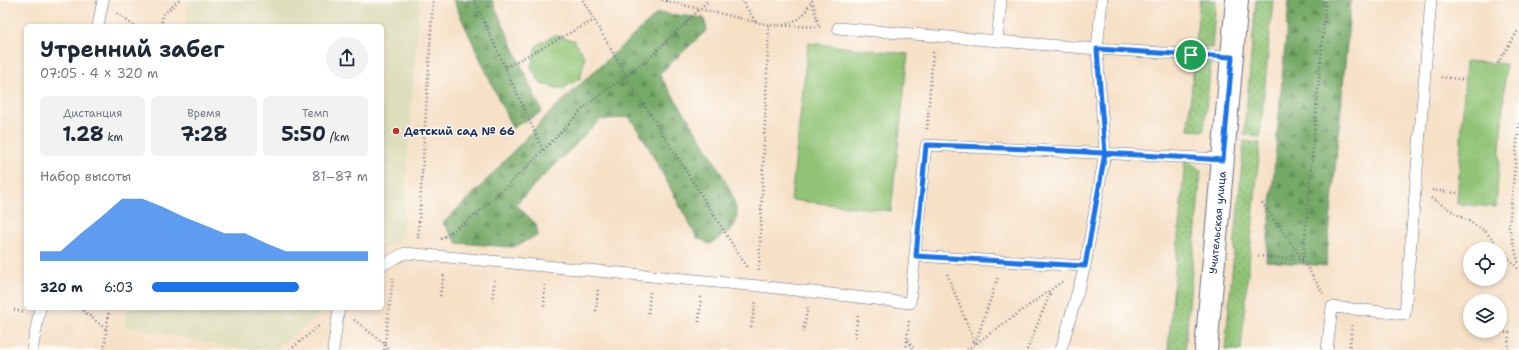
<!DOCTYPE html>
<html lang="ru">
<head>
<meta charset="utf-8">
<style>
  body { margin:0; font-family:"Shantell Sans",sans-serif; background:#f2f2f3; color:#1f2937; height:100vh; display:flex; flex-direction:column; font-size:15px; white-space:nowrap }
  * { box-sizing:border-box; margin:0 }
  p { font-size:13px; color:#747a83 }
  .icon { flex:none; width:22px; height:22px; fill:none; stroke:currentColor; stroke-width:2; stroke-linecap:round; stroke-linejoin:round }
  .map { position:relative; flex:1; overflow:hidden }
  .side { position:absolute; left:24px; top:24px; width:360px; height:286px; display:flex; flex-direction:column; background:#fff; border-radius:6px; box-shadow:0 2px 6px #0003 }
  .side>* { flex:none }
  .fabs { position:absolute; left:1463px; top:242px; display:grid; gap:8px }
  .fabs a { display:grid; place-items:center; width:44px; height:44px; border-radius:50%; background:#fff; box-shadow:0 2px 6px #0003; font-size:20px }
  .pin { position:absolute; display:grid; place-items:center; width:34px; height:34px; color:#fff; margin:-17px; border:2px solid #fff; border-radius:50%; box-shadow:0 1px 4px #0007 }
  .round { display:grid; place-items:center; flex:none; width:42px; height:42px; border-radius:21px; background:#f2f2f3 }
  .head { display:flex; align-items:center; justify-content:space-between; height:68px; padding:0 16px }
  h1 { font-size:22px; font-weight:700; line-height:30px }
  .figures { display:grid; grid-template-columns:repeat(3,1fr); gap:6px; height:68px; padding:4px 16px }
  .figures div { display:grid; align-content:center; border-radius:6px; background:#f2f2f3; text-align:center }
  .figures b { font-size:20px; font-weight:700 }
  .figures small { font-size:11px; font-weight:400 }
  .figures p { font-size:11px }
  .chart { height:112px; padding:8px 16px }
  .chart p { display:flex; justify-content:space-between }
  .chart svg { width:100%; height:72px; margin-top:4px; fill:#1a73e8; opacity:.7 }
  ul { padding:0 16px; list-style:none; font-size:13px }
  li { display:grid; grid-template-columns:64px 48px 1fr; align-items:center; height:30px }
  li i { height:10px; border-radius:5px; background:#1a73e8 }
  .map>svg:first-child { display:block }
  .built { fill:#dddebc }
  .grass { fill:url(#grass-dots); stroke:#567969 }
  .forest { fill:url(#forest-firs); stroke:#486c62 }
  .park { fill:#90c374; stroke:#567969 }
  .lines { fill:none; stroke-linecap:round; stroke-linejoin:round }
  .service-casing { stroke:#686d82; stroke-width:12 }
  .minor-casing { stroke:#686d82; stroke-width:24 }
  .path { stroke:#686d82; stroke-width:2.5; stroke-dasharray:1 3; stroke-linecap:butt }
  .service { stroke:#fff; stroke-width:11 }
  .minor { stroke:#fff; stroke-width:22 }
  .route-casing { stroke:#fff; stroke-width:8 }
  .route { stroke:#1a73e8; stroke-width:5 }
  .poi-dot { fill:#c8321e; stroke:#fdfcf7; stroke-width:1.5 }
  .labels { text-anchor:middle; stroke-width:3; stroke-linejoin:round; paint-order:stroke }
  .poi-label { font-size:11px; font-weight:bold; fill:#1b2f5e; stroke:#fdfcf7; text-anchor:start }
  .street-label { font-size:11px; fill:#1b2f5e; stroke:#fdfcf7 }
</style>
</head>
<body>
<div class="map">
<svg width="1519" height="350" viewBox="0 0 1519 350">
  <defs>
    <pattern id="grass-dots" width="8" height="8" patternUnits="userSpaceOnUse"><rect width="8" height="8" fill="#90c374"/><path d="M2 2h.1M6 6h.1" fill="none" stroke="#759f62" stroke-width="1.8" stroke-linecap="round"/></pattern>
    <pattern id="forest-firs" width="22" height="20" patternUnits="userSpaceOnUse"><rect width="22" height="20" fill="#74a966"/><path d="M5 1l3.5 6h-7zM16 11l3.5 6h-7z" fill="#5e8a57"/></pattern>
  </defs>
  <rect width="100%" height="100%" fill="#fdfcf7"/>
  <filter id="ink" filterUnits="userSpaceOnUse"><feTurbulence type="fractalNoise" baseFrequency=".025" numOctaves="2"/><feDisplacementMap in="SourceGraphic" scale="8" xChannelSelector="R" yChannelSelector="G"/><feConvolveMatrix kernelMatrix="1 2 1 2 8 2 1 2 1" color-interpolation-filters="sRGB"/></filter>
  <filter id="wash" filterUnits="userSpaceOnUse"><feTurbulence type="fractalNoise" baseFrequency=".012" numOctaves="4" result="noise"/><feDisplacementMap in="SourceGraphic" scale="16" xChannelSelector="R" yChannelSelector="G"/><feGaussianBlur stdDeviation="0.9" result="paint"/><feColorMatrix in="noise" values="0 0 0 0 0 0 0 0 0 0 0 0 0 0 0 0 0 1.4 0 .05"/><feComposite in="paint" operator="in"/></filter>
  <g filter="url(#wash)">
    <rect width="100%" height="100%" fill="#f6e0c6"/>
    <!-- built -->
    <path class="built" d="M190 0H419L402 236 382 251V26H185Z
      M128 308H322L321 315 272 350H246L124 326Z"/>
    <!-- grass -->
    <path class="grass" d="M1200 0H1216L1212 48 1195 47Z
      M1256 0H1273L1260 137 1244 135Z
      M1194 62 1211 63 1204 131 1188 130Z
      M1244 141 1260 143 1241 350H1225Z
      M1185 159 1201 170 1185 350H1168Z"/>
    <!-- forest -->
    <path class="forest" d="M453 0H492L542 112 512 128Z
      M1289 0H1351L1326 266 1266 261Z
      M658 13 704 18 707 30 659 74C677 104 737 185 737 216 737 230 720 237 710 244L697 238 644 139 629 117 600 120 516 204 536 224 538 235 513 247 457 243 443 223 483 184 550 112Z"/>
    <!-- park -->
    <path class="park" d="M554 35 574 40 585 58 580 79 562 89 541 84 531 67 536 46Z
      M808 43 908 54 891 211 791 200Z
      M1466 61 1506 64 1496 207 1457 204Z"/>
  </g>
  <g filter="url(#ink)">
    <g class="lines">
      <defs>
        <path id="service" d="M98 26 103 0
          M838 28 1097 49 1102 0
          M997 41 1001 0
          M916 256 1085 266
          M382 265 405 253 759 286 910 303 926 145 1223 159
          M32 350 40 308
          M333 350 339 308
          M1061 350 1085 266 1105 153 1097 49 1232 57
          M1327 350 1332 307 1405 314 1431 0"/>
        <g id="minor">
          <path id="s1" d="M1206 350 1237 0"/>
        </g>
      </defs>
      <!-- service casing -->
      <use href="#service" class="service-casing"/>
      <!-- minor casing -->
      <use href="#minor" class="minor-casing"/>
      <!-- path -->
      <path class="path" d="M474 0 543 150
        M583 0 626 76 748 269
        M662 0 769 25 823 27
        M742 0 755 21
        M812 0 819 27
        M117 13 134 26
        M783 25 801 18 812 1
        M161 26 163 15 179 0
        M1498 63 1519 29
        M506 67 594 20
        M1441 77 1465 80
        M1519 123 1509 227 1519 265
        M927 129 933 52
        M1432 190 1457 193
        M1431 198 1486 232 1519 270
        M1262 203 1303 260 1323 293
        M418 238 433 0
        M441 239 479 212 530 164 586 106 649 58 709 0
        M1258 256 1303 260 1326 0
        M759 270 769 25
        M947 274 975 344 998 277
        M440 296 444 273
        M492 301 495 278
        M544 306 545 283
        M80 308 107 330
        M14 310 24 312
        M596 311 598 288
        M648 317 650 291
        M1466 319 1470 325
        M354 320 385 344 388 350
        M699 322 701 296
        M751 327 756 301
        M1489 331 1509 333 1508 350
        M803 332 808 307
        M855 337 858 314
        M908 340 914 350
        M104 350 109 308
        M290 350 320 325
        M384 350 393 278
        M906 350 909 319
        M967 350 1063 281
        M1027 350 1051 291
        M1349 350 1352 325"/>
      <!-- service -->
      <use href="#service" class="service"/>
      <!-- minor -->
      <use href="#minor" class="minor"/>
    </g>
  </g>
  <g class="lines" filter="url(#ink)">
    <defs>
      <path id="route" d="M1191 55 1097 49 1105 153 1085 266 916 256 926 145C1025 148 1124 154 1223 160L1232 57 1191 55"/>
    </defs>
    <!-- route casing -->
    <use href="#route" class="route-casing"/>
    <!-- route -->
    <use href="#route" class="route"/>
  </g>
  <!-- markers -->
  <circle class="poi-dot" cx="396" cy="131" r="4"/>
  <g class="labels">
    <!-- poi labels -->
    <g class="poi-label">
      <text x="404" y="135">Детский сад № 66</text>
    </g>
    <!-- street labels -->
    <g class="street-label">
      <text dy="4" stroke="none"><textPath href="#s1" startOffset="128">Учительская улица</textPath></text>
    </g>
  </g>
</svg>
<div class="fabs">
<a><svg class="icon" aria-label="locate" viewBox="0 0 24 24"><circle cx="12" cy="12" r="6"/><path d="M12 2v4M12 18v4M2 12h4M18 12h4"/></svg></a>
<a><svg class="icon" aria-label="layers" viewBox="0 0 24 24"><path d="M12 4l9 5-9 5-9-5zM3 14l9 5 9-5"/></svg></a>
</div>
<div class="pin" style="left:1191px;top:55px;background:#1e9e55"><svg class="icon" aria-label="arrive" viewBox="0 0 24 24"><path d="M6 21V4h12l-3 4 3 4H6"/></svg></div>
<section class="side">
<div class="head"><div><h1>Утренний забег</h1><p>07:05 · 4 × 320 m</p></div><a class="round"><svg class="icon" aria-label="share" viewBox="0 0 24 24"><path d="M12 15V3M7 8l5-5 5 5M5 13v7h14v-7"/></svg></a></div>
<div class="figures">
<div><p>Дистанция</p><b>1.28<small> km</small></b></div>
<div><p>Время</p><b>7:28</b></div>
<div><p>Темп</p><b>5:50<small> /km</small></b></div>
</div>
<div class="chart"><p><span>Набор высоты</span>81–87 m</p>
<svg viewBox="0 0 160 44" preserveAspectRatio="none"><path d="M0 44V38L10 38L20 27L30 17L40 6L50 6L60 11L70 17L80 22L90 27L100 27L110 33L120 38L130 38L140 38L150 38L160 38V44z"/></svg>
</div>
<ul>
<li><b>320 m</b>6:03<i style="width:68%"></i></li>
</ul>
</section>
</div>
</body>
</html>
